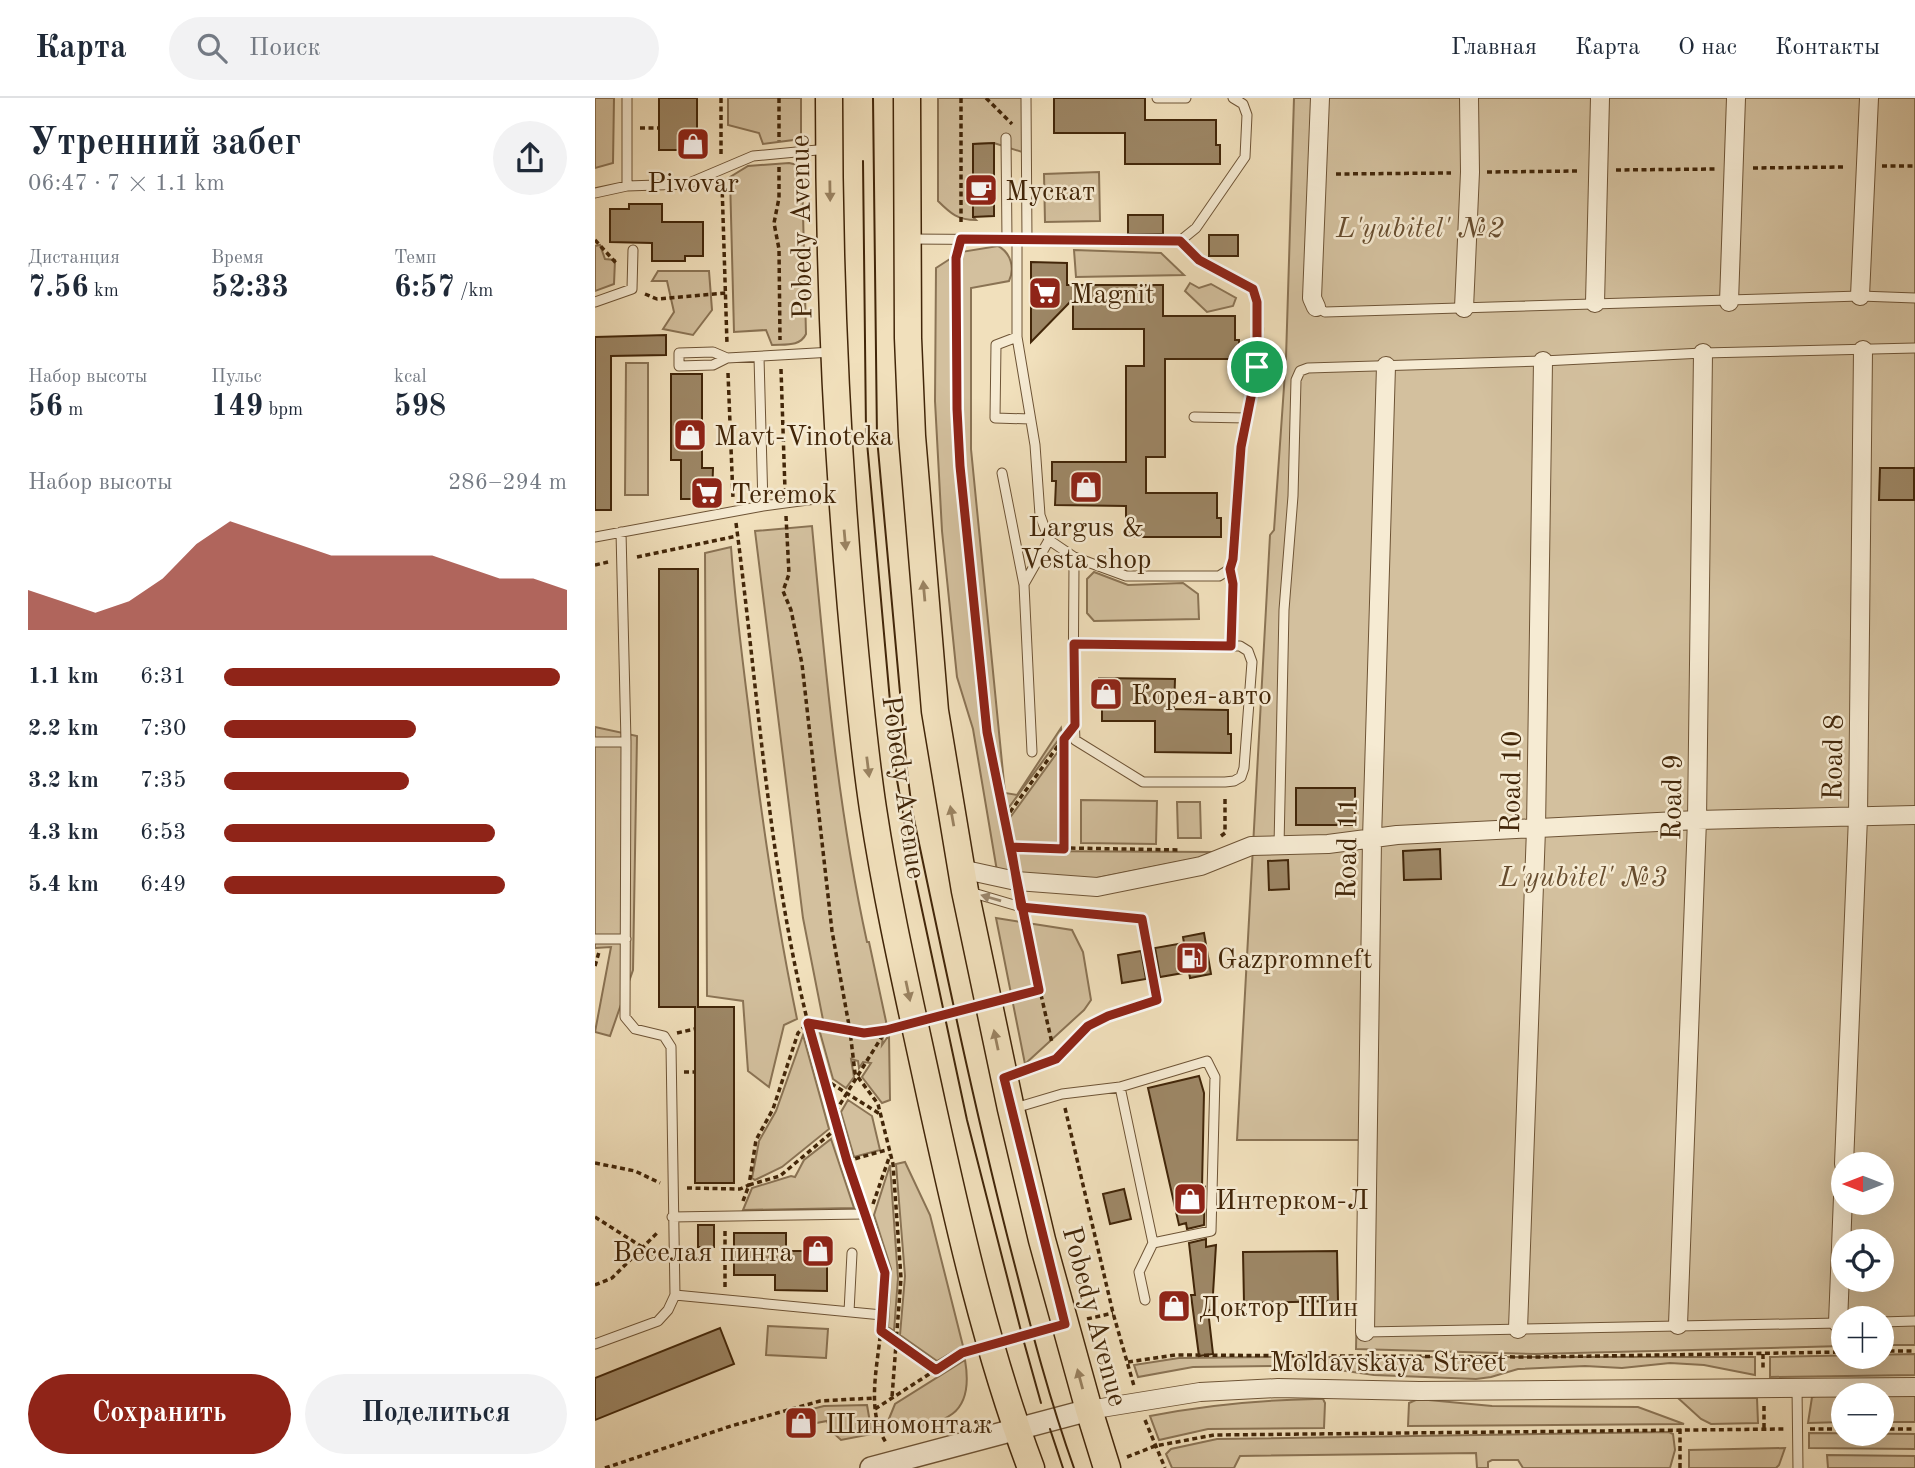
<!DOCTYPE html>
<html lang="ru">
<head>
<meta charset="utf-8">
<style>
  body { margin:0; font-family:"Old Standard TT",serif; background:#f2f2f3; color:#1f2937; height:100vh; display:flex; flex-direction:column; font-size:26px; white-space:nowrap }
  * { box-sizing:border-box; margin:0 }
  p { font-size:23px; color:#747a83 }
  .icon { flex:none; width:38px; height:38px; fill:none; stroke:currentColor; stroke-width:2; stroke-linecap:round; stroke-linejoin:round }
  .map { position:relative; flex:1; overflow:hidden }
  .drawer { display:flex; flex-direction:column; background:#fff; width:595px }
  .drawer>* { flex:none }
  .needle { width:46px; rotate:270deg }
  .controls { position:absolute; left:1236px; top:1054px; display:grid; gap:14px }
  .controls a { display:grid; place-items:center; width:63px; height:63px; border-radius:50%; background:#fff; box-shadow:0 7px 28px #0002; font-size:35px }
  .pin { position:absolute; display:grid; place-items:center; width:60px; height:60px; color:#fff; margin:-30px; border:4px solid #fff; border-radius:50%; box-shadow:0 2px 7px #0007 }
  .round { display:grid; place-items:center; flex:none; width:74px; height:74px; border-radius:37px; background:#f2f2f3 }
  .overview { display:flex; align-items:center; justify-content:space-between; height:119px; padding:0 28px }
  h1 { font-size:38px; font-weight:800; line-height:52px }
  .figures { display:grid; grid-template-columns:repeat(3,1fr); gap:10px; height:119px; padding:7px 28px }
  .figures div { display:grid; align-content:center }
  .figures b { font-size:30px; font-weight:800 }
  .figures small { font-size:19px; font-weight:400 }
  .figures p { font-size:19px }
  .chart { height:196px; padding:14px 28px }
  .chart p { display:flex; justify-content:space-between }
  .chart svg { width:100%; height:126px; margin-top:7px; fill:#8f2418; opacity:.7 }
  .primary-button { display:flex; gap:14px; margin-top:auto; padding:14px 28px }
  .primary-button a { flex:1; height:80px; border-radius:42px; background:#8f2418; color:#fff; font-size:28px; font-weight:800; line-height:80px; text-align:center }
  .primary-button a+a { background:#f2f2f3; color:#1f2937 }
  ul { padding:0 28px; list-style:none; font-size:23px }
  li { display:grid; grid-template-columns:112px 84px 1fr; align-items:center; height:52px }
  li i { height:18px; border-radius:9px; background:#8f2418 }
  header { display:flex; align-items:center; gap:42px; box-sizing:border-box; height:98px; padding:0 35px; background:#fff; border-bottom:2px solid #e0e1e3 }
  header strong { font-size:33px }
  nav { display:flex; gap:38px; margin-inline-start:auto; font-size:24px }
  .search { width:490px; height:63px; background:#f2f2f3; display:flex; align-items:center; gap:18px; box-sizing:border-box; padding:0 24px; border-radius:38px; color:#747a83; font-size:26px }
  main { display:flex; flex:1; min-height:0 }
  .map>svg:first-child { display:block }
  .green { fill:#d3c09e; stroke:#8a7354; stroke-width:2; fill-rule:evenodd }
  .building { fill:#9d8766; stroke:#422609; stroke-width:2 }
  .lines { fill:none; stroke-linecap:round; stroke-linejoin:round }
  .service-casing { stroke:#6e5436; stroke-width:11 }
  .minor-casing { stroke:#6e5436; stroke-width:20 }
  .tertiary-casing { stroke:#6e5436; stroke-width:24 }
  .primary-casing { stroke:#422609; stroke-width:29 }
  .path { stroke:#422609; stroke-width:3.5; stroke-dasharray:5 3.5; stroke-linecap:butt }
  .service { stroke:#f6ebd3; stroke-width:9 }
  .minor { stroke:#f6ebd3; stroke-width:18 }
  .tertiary { stroke:#f6ebd3; stroke-width:21 }
  .primary { stroke:#f1e0bc; stroke-width:26 }
  .tram { stroke:#422609; stroke-width:2 }
  .oneway { fill:#9a8362 }
  .oneway2 { fill:#9c886e }
  .route-casing { stroke:#fff; stroke-width:14 }
  .route { stroke:#8f2418; stroke-width:9 }
  .labels { text-anchor:middle; stroke-width:5; stroke-linejoin:round; paint-order:stroke }
  .poi-label { font-size:28px; fill:#422609; stroke:#f6ebd3; text-anchor:start }
  .street-label { font-size:28px; fill:#422609; stroke:#f6ebd3 }
  .park-label { font-size:28px; font-style:italic; fill:#664c2e; stroke:#f6ebd3 }
</style>
</head>
<body>
<header>
<strong>Карта</strong>
<div class="search"><svg class="icon" aria-label="search" viewBox="0 0 24 24"><circle cx="10" cy="10" r="6"/><path d="M15 15l6 6"/></svg>Поиск</div>
<nav><a>Главная</a><a>Карта</a><a>О нас</a><a>Контакты</a></nav>
</header>
<main>
<section class="drawer">
<div class="overview"><div><h1>Утренний забег</h1><p>06:47 · 7 × 1.1 km</p></div><a class="round"><svg class="icon" aria-label="share" viewBox="0 0 24 24"><path d="M12 15V3M7 8l5-5 5 5M5 13v7h14v-7"/></svg></a></div>
<div class="figures">
<div><p>Дистанция</p><b>7.56<small> km</small></b></div>
<div><p>Время</p><b>52:33</b></div>
<div><p>Темп</p><b>6:57<small> /km</small></b></div>
</div>
<div class="figures">
<div><p>Набор высоты</p><b>56<small> m</small></b></div>
<div><p>Пульс</p><b>149<small> bpm</small></b></div>
<div><p>kcal</p><b>598</b></div>
</div>
<div class="chart"><p><span>Набор высоты</span>286–294 m</p>
<svg viewBox="0 0 160 44" preserveAspectRatio="none"><path d="M0 44V30L10 34L20 38L30 34L40 26L50 14L60 6L70 10L80 14L90 18L100 18L110 18L120 18L130 22L140 26L150 26L160 30V44z"/></svg>
</div>
<ul>
<li><b>1.1 km</b>6:31<i style="width:98%"></i></li>
<li><b>2.2 km</b>7:30<i style="width:56%"></i></li>
<li><b>3.2 km</b>7:35<i style="width:54%"></i></li>
<li><b>4.3 km</b>6:53<i style="width:79%"></i></li>
<li><b>5.4 km</b>6:49<i style="width:82%"></i></li>
</ul>
<div class="primary-button"><a>Сохранить</a><a>Поделиться</a></div>
</section>
<div class="map">
<svg width="1320" height="1370" viewBox="0 0 1320 1370">
  <rect width="100%" height="100%" fill="#f1e0bc"/>
  <filter id="stains"><feTurbulence type="fractalNoise" baseFrequency=".00286" numOctaves="4"/><feColorMatrix values="0 0 0 0 .2 0 0 0 0 .09 0 0 0 0 .02 0 0 0 .5 -.17"/></filter>
  <radialGradient id="worn" r=".72"><stop offset=".6" stop-color="#630" stop-opacity="0"/><stop offset="1" stop-color="#630" stop-opacity=".3"/></radialGradient>
  <!-- green -->
  <path class="green" d="M0 0H19L18 65 0 70Z
    M133 0H206V41L168 46 164 35 133 27Z
    M343 0H427V54L399 45 378 46V119L381 122C363 122 356 116 343 103Z
    M699 0H1320V1247H1286V1220H1248V1248L941 1256 761 1251 765 1042H642L675 437 679 432 691 260ZM1248 1066H1286V1104H1248ZM1248 1143H1286V1181H1248Z
    M194 65 203 67 207 74 211 236C205 249 190 246 177 247L171 232 139 234 135 79 153 68Z
    M504 74 505 123 450 124 449 76Z
    M5 147 10 161 20 162 19 186 0 193V148Z
    M403 148C416 155 420 170 414 183L376 190V351L410 695 422 697 466 630 467 637 412 712 396 634 371 384 366 306V154Z
    M479 152 566 155 589 177 481 179Z
    M358 159 357 293 362 382 382 591 416 775 402 773 378 631 362 579 347 433 340 303 341 170Z
    M63 173H114L117 212 98 237 68 231 79 214 72 183H57Z
    M595 185 604 190 616 186 641 200 638 208 612 214 590 193Z
    M31 265H53V397H30Z
    M217 428C230 568 242 707 272 844H274L292 928H289L287 947 294 937 295 1002 287 1005 267 979 276 965 268 964 264 970 263 963 256 961 259 979 251 990 238 981 224 931 230 932 208 820 160 433Z
    M136 449C140 504 147 559 154 614 166 717 181 820 202 921L189 927 174 989 153 973 148 903 112 898 110 455Z
    M499 474 533 487 588 485 603 496 604 521 499 523 492 515V481Z
    M0 629 42 638 38 872 15 938 0 934 16 849 0 850Z
    M467 648 466 746H420L414 721Z
    M486 702 562 703 561 746 486 745Z
    M582 704H605L606 740H583Z
    M420 753 615 754 608 759 497 781 423 775Z
    M401 820 477 832 488 854 496 902 489 912 430 966Z
    M208 937 234 1031 187 1069 160 1082 157 1080 164 1043 181 1013Z
    M253 1002 277 1018 285 1052 259 1059 246 1014Z
    M236 1041 259 1110 148 1112 157 1090 196 1078 200 1079 209 1062Z
    M310 1064 335 1117 368 1248 342 1263 305 1237 310 1178 301 1066Z
    M295 1067 303 1180 299 1233 293 1229 296 1171 279 1117Z
    M173 1228 233 1231 231 1260 171 1257Z
    M1320 1256V1277L1175 1279V1259Z
    M687 1259H1160V1277L1109 1267 1075 1265 1027 1270 990 1268 923 1271 896 1279 881 1281 779 1277 716 1268H678L598 1269 543 1279 539 1267 584 1260Z
    M370 1262C381 1325 342 1325 293 1333L291 1328 300 1306Z
    M1224 1297H1248V1324L1213 1325 1217 1299Z
    M1286 1297 1320 1298V1324H1286Z
    M1083 1300H1162L1163 1325 1116 1326 1106 1321Z
    M720 1301H728L730 1305 729 1330 613 1331 564 1342 555 1318C610 1307 664 1302 720 1301Z
    M823 1301 897 1308 1043 1309 1089 1326 813 1328 814 1305Z
    M272 1307 277 1336 246 1342 235 1332 232 1323 216 1326 213 1312 229 1308Z
    M1074 1334 1078 1336 1080 1352 1075 1370H928L923 1362H897L893 1364V1370H882L881 1355 645 1358 639 1370H577L571 1356 576 1351 622 1341Z
    M1214 1335 1320 1336V1351L1214 1350Z
    M1190 1350 1184 1367 1181 1370H1094V1352Z
    M1232 1357 1320 1358V1370H1233Z"/>
  <!-- building -->
  <path class="building" d="M64 0H102V52H64Z
    M459 0H550V22H621V47H625V66H530V35H459Z
    M399 45V118L378 119V46Z
    M34 106H67V124H108V158H90V163H57V145L15 144V111H34Z
    M533 117H568V136H533Z
    M614 137H643V158H614Z
    M436 164 472 165V187H568V218H640V242H644V261H570V359H551V395H622V420H626V439H531V408L460 407 461 383H457V364H531V268H549V231H478V201L436 244Z
    M71 237V257L16 258V412H0V239Z
    M76 276H107V370H118L117 401H86V362H76Z
    M1285 370H1319V402H1284Z
    M64 471H103V909H139V1085H100V909H64Z
    M504 580 580 581 579 611 633 612V636H636V655L560 654V623H507V599H504Z
    M701 690H760V727H701Z
    M845 751 846 781 809 782 808 753Z
    M693 762 694 791 674 792 673 763Z
    M609 835 616 876 595 880 594 874 565 879 560 850 589 845 588 839Z
    M546 853 551 881 527 885 523 857Z
    M604 978 609 995 607 1090 610 1089 609 1127 592 1131 591 1125 584 1127 553 990Z
    M529 1091 536 1121 515 1126 508 1096Z
    M103 1127H119V1149H103Z
    M139 1135H191V1153H232V1193L180 1192V1177H139Z
    M611 1141V1149L621 1147 617 1212H613L618 1256 604 1258 596 1197H600L594 1145Z
    M742 1153 743 1203 649 1205 648 1154Z
    M125 1230 139 1266 0 1322V1280Z"/>
  <g class="lines">
    <defs>
      <path id="service" d="M431 0 432 142
        M562 0H591
        M411 40 412 142
        M32 88V0
        M0 95 32 88 92 86 158 58 233 51
        M314 141 585 143 604 162 658 191C673 236 654 301 647 347 641 384 641 423 638 461L635 471 624 478H531L479 459
        M422 142V239L440 347 445 417 454 442 479 459C479 520 477 581 480 642L548 684H630L639 683 646 679 649 670 657 564 653 553 645 548 479 546
        M585 143 601 130 650 59 652 17 648 6 638 0
        M0 204 37 191 38 152
        M721 209 730 214 1265 198 1320 200
        M422 239 401 247 400 320 435 321
        M164 259 168 408
        M132 260 118 254 84 255V268L118 267 132 260 238 254
        M599 319 652 320
        M407 375 429 487 437 654
        M0 439 168 408 243 398
        M429 486 454 442
        M0 644H31
        M684 748 689 512 698 398 701 282 705 273 713 270 948 263 1108 255 1320 250
        M375 794 426 809 547 821 562 902 513 918 493 928 461 961 410 979
        M0 841H31
        M525 989 612 963 620 979 616 1133 558 1145
        M420 1010 467 996 525 989 558 1145 544 1174 550 1202
        M77 1119 269 1116
        M80 1197 287 1217
        M254 1214 257 1155
        M1286 1224 1320 1223
        M770 1234 1244 1225
        M0 1246 63 1223 73 1212 80 1197 76 949 69 938 40 931 30 919 31 644 26 434
        M1202 1290 1203 1370"/>
      <path id="minor" d="M1265 198 1274 0
        M1134 204 1141 0
        M1000 205 1005 0
        M721 209 717 200 725 0
        M869 210 875 74 874 0
        M366 771 421 783 502 789 606 768 656 748 733 746 802 737 1102 722 1320 717
        M1249 1066 1263 719 1268 252
        M1243 1225 1248 1099
        M1083 1227 1102 722 1108 255
        M923 1231 941 731 948 263
        M770 1234 777 741 791 268
        M494 1312 605 1294 683 1290 824 1293 1320 1289"/>
      <path id="tertiary" d="M276 1370 494 1312"/>
      <path id="primary" d="M234 0C234 170 241 340 256 510 262 577 268 644 278 711 293 810 316 908 337 1006 364 1129 392 1253 436 1370
        M312 0 313 240 317 338 340 613 370 793 416 1011 447 1142 494 1312 512 1370"/>
    </defs>
    <!-- service casing -->
    <use href="#service" class="service-casing"/>
    <!-- minor casing -->
    <use href="#minor" class="minor-casing"/>
    <!-- tertiary casing -->
    <use href="#tertiary" class="tertiary-casing"/>
    <!-- primary casing -->
    <use href="#primary" class="primary-casing"/>
    <!-- path -->
    <path class="path" d="M126 0V57
      M184 0V43
      M366 0V127
      M391 0 417 26
      M45 30H64
      M1287 68H1320
      M184 69V100L179 125 184 151 185 242
      M1158 70 1251 69
      M1021 72 1122 71
      M892 74 985 73
      M741 76 856 75
      M127 86 132 246
      M0 142 22 166
      M362 156V311L365 368 392 634 418 763
      M50 196 62 201 131 195
      M186 271 190 392
      M133 275 138 400
      M191 418 194 476 188 493 196 512 207 566 237 833 255 933 260 975 283 1006 298 1066 306 1180 297 1299
      M141 425C161 577 171 731 203 882 219 956 241 1029 265 1101
      M42 459 142 438
      M0 467 13 464
      M637 536 638 484
      M469 650V751
      M410 721 465 645
      M626 738 630 735V699
      M416 749 585 752
      M429 822 457 945
      M0 868 4 854
      M415 899 444 892
      M340 919 373 910
      M82 935 100 931
      M89 974H100
      M229 981 285 1016
      M470 1010 518 1215 539 1288
      M252 1063 295 1051
      M0 1065 40 1073 65 1085
      M92 1090 145 1091 154 1087 161 1042 178 1011 203 935 213 925 269 935 291 932 239 1016
      M148 1103 154 1087 185 1078 242 1030
      M278 1106 295 1057
      M0 1119 66 1161
      M274 1128 290 1175 288 1202
      M130 1133V1189
      M0 1187 17 1180 64 1133
      M492 1221 518 1215
      M286 1230C283 1267 270 1314 292 1346
      M286 1233 341 1272
      M418 1240 447 1231
      M1286 1253H1320
      M1168 1256V1272
      M533 1264 580 1257 941 1259 1248 1254
      M1169 1308V1330
      M280 1311 367 1255 374 1253
      M550 1322 570 1370
      M1085 1331V1370
      M1215 1331H1248
      M1286 1331H1320
      M532 1359 560 1348 619 1337 1190 1331
      M10 1370 136 1328 225 1303 279 1300"/>
    <!-- service -->
    <use href="#service" class="service"/>
    <!-- minor -->
    <use href="#minor" class="minor"/>
    <!-- tertiary -->
    <use href="#tertiary" class="tertiary"/>
    <!-- primary -->
    <use href="#primary" class="primary"/>
    <!-- tram -->
    <path class="tram" d="M278 0 282 340 312 672 317 712C347 855 377 999 413 1141 433 1218 452 1295 479 1370
      M268 63 271 333 302 682 315 756 372 1022 427 1237 446 1305
      M455 1331 468 1370"/>
  </g>
  <!-- one-way arrows -->
  <defs><path id="oneway-solid" d="M-6-.8H1V-3.2L6.5 0L1 3.2V.8H-6Z" transform="scale(1.75)"/></defs>
  <g class="oneway">
    <use href="#oneway-solid" transform="translate(235 93) rotate(89)"/>
    <use href="#oneway-solid" transform="translate(250 442) rotate(85)"/>
    <use href="#oneway-solid" transform="translate(329 493) rotate(-95)"/>
    <use href="#oneway-solid" transform="translate(273 669) rotate(83)"/>
    <use href="#oneway-solid" transform="translate(357 718) rotate(-100)"/>
    <use href="#oneway-solid" transform="translate(313 893) rotate(78)"/>
    <use href="#oneway-solid" transform="translate(401 942) rotate(-102)"/>
    <use href="#oneway-solid" transform="translate(485 1281) rotate(-105)"/>
  </g>
  <use class="oneway2" href="#oneway-solid" transform="translate(396 800) rotate(-164)"/>
  <g class="lines">
    <defs>
      <path id="route" d="M662 269V204L658 191 604 162 585 143 366 141 361 160 362 311 365 368 392 634 444 892 291 932 269 935 213 925 252 1063 290 1175 286 1233 341 1272 367 1255 470 1226 409 980 461 961 493 928 513 918 562 902 547 821 426 809 416 749 469 751V641L480 627 479 546 636 548 638 486 635 471 638 461 646 349 662 269"/>
    </defs>
    <!-- route casing -->
    <use href="#route" class="route-casing"/>
    <!-- route -->
    <use href="#route" class="route"/>
  </g>
  <!-- icons -->
  <defs>
    <symbol id="shop-square" viewBox="-11 -11 22 22"><rect x="-9" y="-9" width="18" height="18" rx="4" fill="#8f2418" stroke="#f6ebd3"/><path d="M-5-2.5h2.3a2.7 3.5 0 0 1 5.4 0H5L5.5 6h-11ZM-1.5-2.5h3a1.5 2.3 0 0 0-3 0Z" fill="#fff"/></symbol>
    <symbol id="cafe-square" viewBox="-11 -11 22 22"><rect x="-9" y="-9" width="18" height="18" rx="4" fill="#8f2418" stroke="#f6ebd3"/><path d="M-5.5-4.5H6V0H3Q3 3.5 0 3.5H-2.5Q-5.5 3.5-5.5 0ZM3-3.2v2h1.7v-2ZM-6 4.5H4V6H-6Z" fill="#fff"/></symbol>
    <symbol id="supermarket-square" viewBox="-11 -11 22 22"><rect x="-9" y="-9" width="18" height="18" rx="4" fill="#8f2418" stroke="#f6ebd3"/><path d="M-6-5.5h2.5l.6 2H6L4.5 2H-2.5L-4.4-4H-6ZM-1.5 3.2a1.3 1.3 0 1 0 .1 0ZM3 3.2a1.3 1.3 0 1 0 .1 0Z" fill="#fff"/></symbol>
    <symbol id="fuel-square" viewBox="-11 -11 22 22"><rect x="-9" y="-9" width="18" height="18" rx="4" fill="#8f2418" stroke="#f6ebd3"/><path d="M-5.5-6h7V0h2V4h1.3V-2.5L3-4.5l.8-.8L6-3V5H2.5V1h-1V6h-7ZM-4.2-4.7v3.2H.2V-4.7Z" fill="#fff"/></symbol>
  </defs>
  <g fill-rule="evenodd">
    <use href="#shop-square" x="79" y="27" width="38" height="38"/>
    <use href="#cafe-square" x="367" y="73" width="38" height="38"/>
    <use href="#supermarket-square" x="431" y="176" width="38" height="38"/>
    <use href="#shop-square" x="76" y="318" width="38" height="38"/>
    <use href="#shop-square" x="472" y="370" width="38" height="38"/>
    <use href="#supermarket-square" x="93" y="376" width="38" height="38"/>
    <use href="#shop-square" x="492" y="577" width="38" height="38"/>
    <use href="#fuel-square" x="578" y="841" width="38" height="38"/>
    <use href="#shop-square" x="576" y="1082" width="38" height="38"/>
    <use href="#shop-square" x="204" y="1134" width="38" height="38"/>
    <use href="#shop-square" x="560" y="1189" width="38" height="38"/>
    <use href="#shop-square" x="187" y="1306" width="38" height="38"/>
  </g>
  <g class="labels">
    <!-- poi labels -->
    <g class="poi-label">
      <text x="98" y="94" text-anchor="middle">Pivovar</text>
      <text x="410" y="102">Мускат</text>
      <text x="475" y="205">Magnit</text>
      <text x="119" y="347">Mavt-Vinoteka</text>
      <text x="136" y="405">Teremok</text>
      <text x="491" y="438" text-anchor="middle">Largus &amp;<tspan x="491" dy="32">Vesta shop</tspan></text>
      <text x="536" y="606">Корея-авто</text>
      <text x="622" y="870">Gazpromneft</text>
      <text x="620" y="1111">Интерком-Л</text>
      <text x="198" y="1163" text-anchor="end">Веселая пинта</text>
      <text x="604" y="1218">Доктор Шин</text>
      <text x="230" y="1335">Шиномонтаж</text>
    </g>
    <!-- street labels -->
    <g class="street-label">
      <text transform="translate(205 129) rotate(-91)" y="10">Pobedy Avenue</text>
      <text transform="translate(1237 659) rotate(-89)" y="10">Road 8</text>
      <text transform="translate(915 684) rotate(-89)" y="10">Road 10</text>
      <text transform="translate(310 689) rotate(82)" y="10">Pobedy Avenue</text>
      <text transform="translate(1076 699) rotate(-89)" y="10">Road 9</text>
      <text transform="translate(751 750) rotate(-89)" y="10">Road 11</text>
      <text transform="translate(501 1218) rotate(75)" y="10">Pobedy Avenue</text>
      <text x="793" y="1273">Moldavskaya Street</text>
    </g>
    <!-- park labels -->
    <g class="park-label">
      <text x="825" y="139">L'yubitel' №2</text>
      <text x="988" y="788">L'yubitel' №3</text>
    </g>
  </g>
  <rect width="100%" height="100%" filter="url(#stains)"/>
  <rect width="100%" height="100%" fill="url(#worn)"/>
</svg>
<div class="controls">
<a><svg class="needle" viewBox="-14 -14 28 28"><path d="M0-13l5 13h-10z" fill="#e53935"/><path d="M0 13l5-13h-10z" fill="#747a83"/></svg></a>
<a><svg class="icon" aria-label="locate" viewBox="0 0 24 24"><circle cx="12" cy="12" r="6"/><path d="M12 2v4M12 18v4M2 12h4M18 12h4"/></svg></a>
<a>+</a>
<a>−</a>
</div>
<div class="pin" style="left:662px;top:269px;background:#1e9e55"><svg class="icon" aria-label="arrive" viewBox="0 0 24 24"><path d="M6 21V4h12l-3 4 3 4H6"/></svg></div>
</div>
</main>
</body>
</html>
